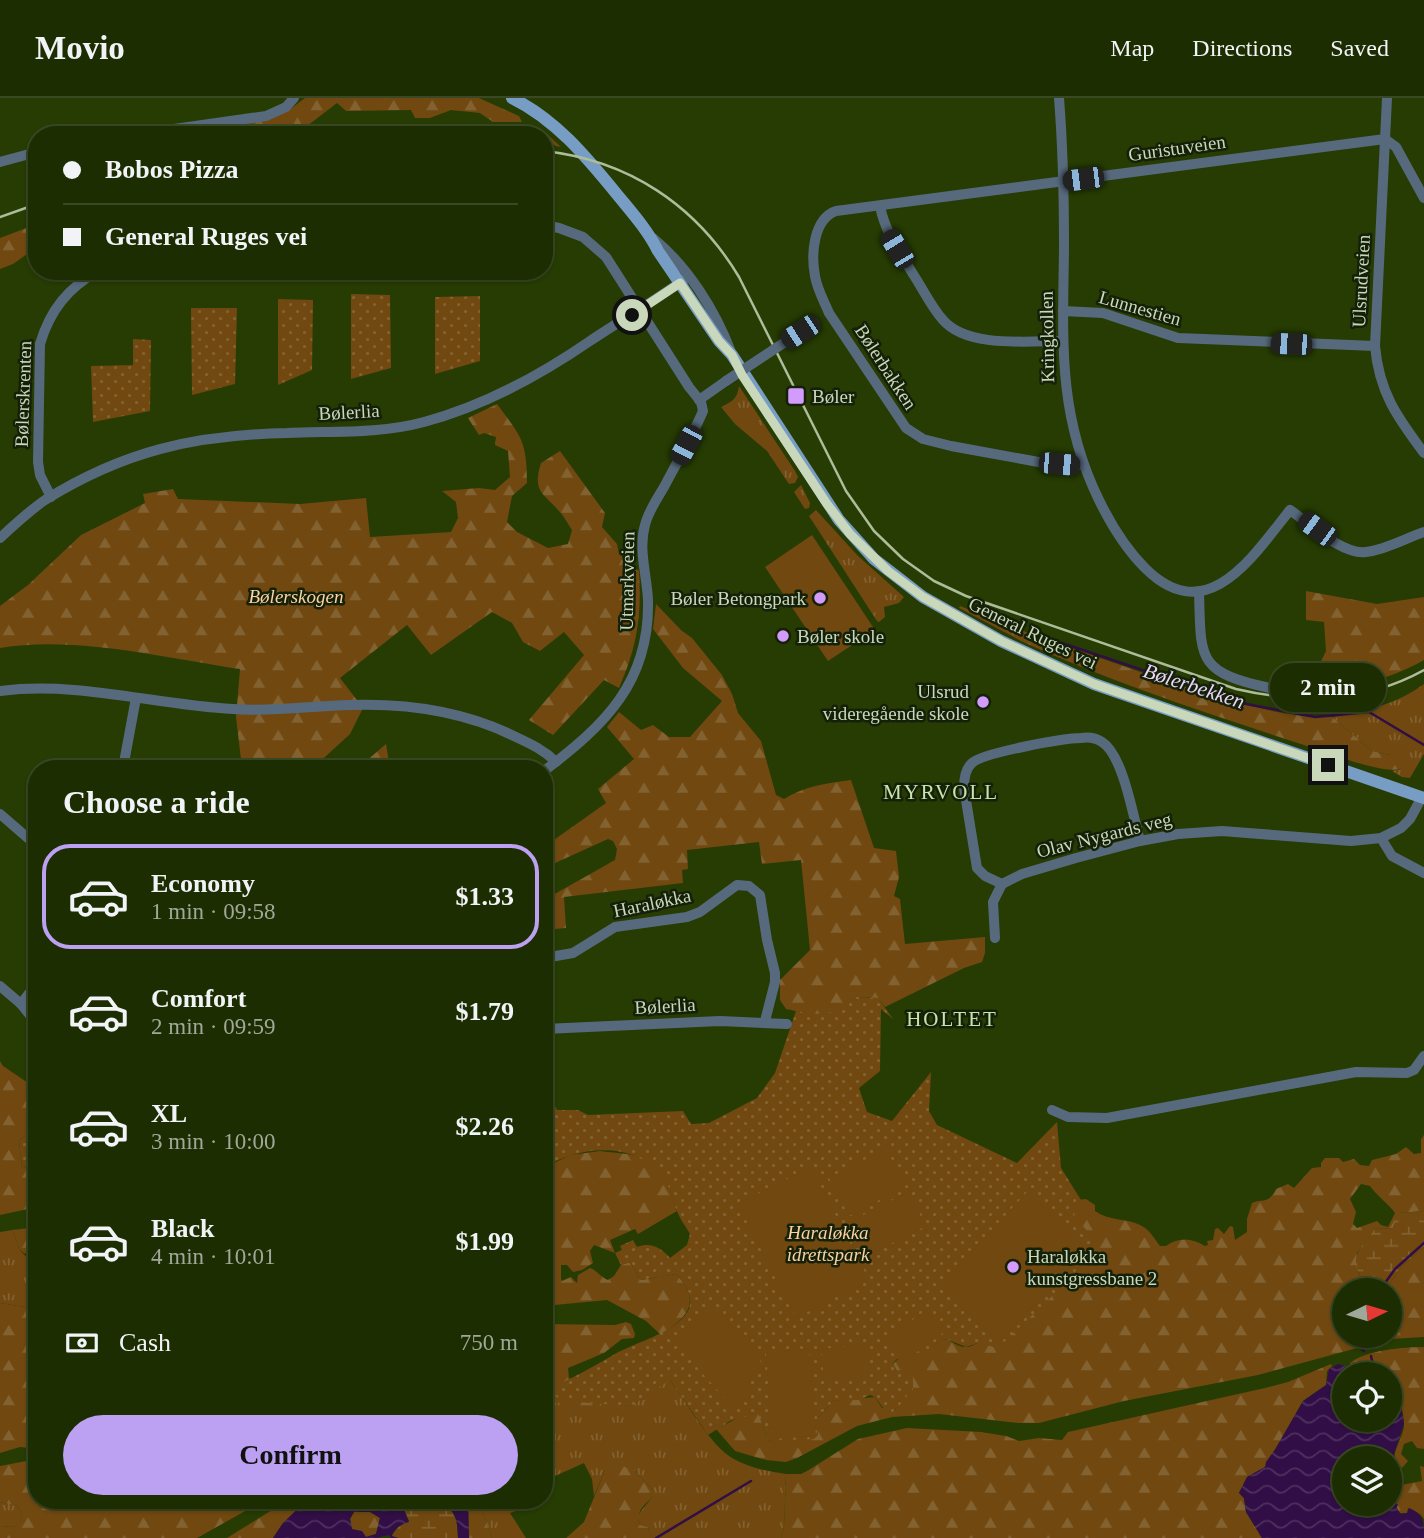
<!DOCTYPE html>
<html lang="en">
<head>
<meta charset="utf-8">
<style>
	body { margin:0; font-family:"Times New Roman",serif; background:#293911; color:#f1f3f6; height:100vh; display:flex; flex-direction:column; font-size:26px; white-space:nowrap }
	* { box-sizing:border-box; margin:0 }
	p { font-size:23px; color:#a0a899 }
	.icon { flex:none; width:38px; height:38px; fill:none; stroke:currentColor; stroke-width:2; stroke-linecap:round; stroke-linejoin:round }
	.map { position:relative; flex:1; overflow:hidden }
	.side { position:absolute; left:28px; top:662px; width:525px; height:749px; display:flex; flex-direction:column; background:#1c2d02; border-radius:28px; box-shadow:0 2px 5px #0004,0 0 0 2px #3a4924 }
	.side>* { flex:none }
	.banner { position:absolute; left:28px; top:28px; width:525px; height:154px; border-radius:28px; box-shadow:0 2px 5px #0004,0 0 0 2px #3a4924; display:grid; align-content:center; height:154px; padding:0 35px; background:#1c2d02 }
	.needle { width:46px; rotate:85deg }
	.tools { position:absolute; left:1332px; top:1180px; display:grid; gap:14px }
	.tools a { display:grid; place-items:center; width:70px; height:70px; border-radius:50%; background:#1c2d02; box-shadow:0 2px 5px #0004,0 0 0 2px #3a4924; font-size:35px }
	.end { position:absolute; width:32px; height:32px; margin:-16px; border:9px solid #c9d8bb; background:#111; box-shadow:0 0 0 4px #111 }
	.from { border-radius:50% }
	.bubble { position:absolute; height:49px; border-radius:24px; background:#1c2d02; box-shadow:0 2px 5px #0004,0 0 0 2px #3a4924; font-size:23px; font-weight:600; line-height:49px; text-align:center }
	.car { position:absolute; width:21px; height:42px; margin:-21px -10px; border-radius:9px; box-shadow:0 0 5px 2px #0007; background:linear-gradient(#222 24%,#8ab4d8 0 40%,#222 0 76%,#8ab4d8 0 86%,#222 0) }
	.banner b { display:flex; align-items:center; gap:24px; height:66px; font-size:26px }
	.banner b+b { border-top:2px solid #3a4924 }
	.banner i { width:18px; height:18px; background:#f1f3f6 }
	ul { padding:0; list-style:none }
	li { display:flex; align-items:center; gap:21px; height:105px; margin:0 14px 10px; padding:0 21px; border:4px solid transparent; border-radius:28px }
	li div { flex:1 }
	li b { display:block; font-size:26px }
	li em { font-style:normal; font-weight:600 }
	li.current { border-color:#bca0f2 }
	li>.icon { width:63px; height:63px; stroke-width:1.5 }
	h2 { padding:0 35px; font-size:32px; line-height:84px }
	.pay { display:flex; align-items:center; gap:18px; height:77px; padding:0 35px; font-size:26px }
	.pay p { margin-inline-start:auto }
	.action { display:flex; gap:14px; margin-top:auto; padding:14px 35px }
	.action a { flex:1; height:80px; border-radius:42px; background:#bca0f2; color:#111; font-size:28px; font-weight:600; line-height:80px; text-align:center }
	header { display:flex; align-items:center; gap:42px; box-sizing:border-box; height:98px; padding:0 35px; background:#1c2d02; border-bottom:2px solid #3a4924 }
	header strong { font-size:33px }
	nav { display:flex; gap:38px; margin-inline-start:auto; font-size:24px }
	.map>svg:first-child { display:block }
</style>
</head>
<body>
<header>
<strong>Movio</strong>
<nav><a>Map</a><a>Directions</a><a>Saved</a></nav>
</header>
<div class="map">
<svg width="1424" height="1440" viewBox="0 0 1424 1440">
	<defs>
		<pattern id="grass-tufts" width="24" height="20" patternUnits="userSpaceOnUse" patternTransform="scale(1.75)"><rect width="24" height="20" fill="#704810"/><path d="M3 7l-1-3M5 7V3M7 7l1-3M15 17l-1-3M17 17v-4M19 17l1-3" fill="none" stroke="#836231"/></pattern>
		<pattern id="forest-firs" width="22" height="20" patternUnits="userSpaceOnUse" patternTransform="scale(1.75)"><rect width="22" height="20" fill="#704810"/><path d="M5 1l3.5 6h-7zM16 11l3.5 6h-7z" fill="#836231"/></pattern>
		<pattern id="wetland-marsh" width="20" height="14" patternUnits="userSpaceOnUse" patternTransform="scale(1.75)"><rect width="20" height="14" fill="#704810"/><path d="M1 5h8M5 5V1M11 12h8M15 12V8" fill="none" stroke="#836231"/></pattern>
		<pattern id="park-dots" width="8" height="8" patternUnits="userSpaceOnUse" patternTransform="scale(1.75)"><rect width="8" height="8" fill="#704810"/><path d="M2 2h.1M6 6h.1" fill="none" stroke="#836231" stroke-width="1.8" stroke-linecap="round"/></pattern>
		<pattern id="water-waves" width="16" height="10" patternUnits="userSpaceOnUse" patternTransform="scale(1.75)"><rect width="16" height="10" fill="#310e46"/><path d="M0 5q4-4 8 0t8 0" fill="none" stroke="#4e305f"/></pattern>
	</defs>
	<rect width="100%" height="100%" fill="#263c03"/>
	<g fill="url(#grass-tufts)">
		<path d="M739 288 795 373 798 379 795 385 789 386 767 353 735 326 721 309C733 303 737 301 739 288Z"/>
		<path d="M801 387 810 405 809 410 805 411 794 394Z"/>
		<path d="M816 412 858 458 904 499 899 505 884 509 885 519 879 524 877 523 809 418Z"/>
		<path d="M960 508 1031 536 1025 538 1023 544 959 510Z"/>
		<path d="M1424 586V656L1410 680 1402 679 1392 673 1402 671 1390 657 1372 653 1332 619C1364 614 1397 606 1424 586Z"/>
		<path d="M13 1132 19 1151 33 1166 37 1211 0 1205V1134Z"/>
		<path d="M669 1281C687 1304 709 1346 732 1360 749 1370 767 1373 786 1376L784 1429 781 1440H661L663 1436 651 1437 648 1429 640 1427 637 1418 653 1398V1392L635 1373 605 1372 594 1398 592 1381 584 1365 544 1383V1295L631 1308Z"/>
		<path d="M482 1402H542L543 1404 510 1415 526 1440H492L480 1406Z"/>
		<path d="M0 1404 17 1408 22 1415 20 1425 15 1429 0 1428Z"/>
	</g>
	<g fill="url(#forest-firs)" fill-rule="evenodd">
		<path d="M305 0H479L519 18 522 24H493L480 15 451 12 430 20H415L411 12 346 13 337 5 307 28 282 37H168L289 12Z"/>
		<path d="M492 33 546 35 561 49 556 48 544 41V37L488 36Z"/>
		<path d="M37 126V149L13 166 0 171V140Z"/>
		<path d="M497 306C521 338 527 343 527 385L512 398 507 424 517 434 548 450 568 446 572 432C568 426 564 418 559 413 543 395 532 394 541 365L560 353 605 415 602 429 617 446 619 456 639 473C642 518 637 549 619 590L604 582 553 637 529 622 584 557 564 534 540 553 523 544 512 525 492 514 431 557 407 527 340 580 363 610 350 636 313 670H242L236 619 240 571C166 560 74 537 0 550V508L28 487 81 437 145 405 143 396 173 391 178 401 300 406 366 400 370 439 451 434 458 420 456 404 442 393 479 390 495 392 510 379 508 353 495 347 496 339 484 335 479 337 468 320Z"/>
		<path d="M1306 493 1377 506 1424 499V562C1389 582 1345 592 1305 596L1326 553 1324 524 1306 522Z"/>
		<path d="M656 506 681 532 692 540 722 577 732 596 738 615 761 643 776 697 784 701C805 688 827 685 851 682L874 750 896 753 899 779 894 798 900 801 905 846 985 839V855L982 864 964 870 885 909 878 900 855 899C849 904 843 911 837 914 822 920 801 914 786 911L780 902V882L810 852 801 762 762 766 759 744 687 752 688 771 682 772 683 785 564 799 566 830 544 832V802L615 762 617 751 613 743 608 741 544 770V749L606 705 598 691 634 661 607 629 619 614 641 632 653 627 669 639H690L722 603 683 570 653 531Z"/>
		<path d="M1031 536C1092 556 1153 580 1215 598 1253 609 1292 620 1332 619L1372 653 1390 657 1401 663 1402 671C1381 676 1332 656 1310 649 1212 617 1116 586 1023 544L1025 538Z"/>
		<path d="M386 646 390 670H364L365 664Z"/>
		<path d="M0 963 3 968 37 991V1027L19 1043 22 1070 37 1068V1109L0 1117Z"/>
		<path d="M1424 1037V1113L1399 1115 1393 1130 1375 1131 1357 1155 1358 1174 1366 1192H1344V1237H1390V1192H1385L1403 1167 1424 1149V1239L1390 1241 1258 1277 1124 1303 1039 1325H1018L939 1316 892 1319 857 1328 797 1360 786 1364 766 1362 735 1353 716 1331 744 1317 758 1314 769 1344 818 1337V1320L833 1303 875 1299 882 1310 895 1312 904 1299 913 1292 902 1275 897 1273 893 1266 898 1261 905 1262 917 1251 923 1249 930 1252C948 1229 950 1250 967 1249 971 1249 974 1246 978 1245L1071 1119 1078 1102 1086 1101 1095 1107V1113C1109 1123 1126 1120 1140 1127 1149 1131 1154 1140 1160 1148H1166C1179 1139 1192 1140 1205 1148L1208 1147 1207 1143 1213 1142 1215 1131 1218 1130 1224 1136 1230 1128 1233 1129 1235 1142 1247 1134V1121L1252 1105C1264 1100 1268 1107 1276 1091L1288 1086 1294 1090 1312 1070 1321 1069V1065L1325 1060H1339L1343 1064 1354 1061 1360 1067 1369 1068 1372 1062 1396 1056 1406 1049 1414 1056 1421 1055V1041ZM1361 1086 1370 1088C1377 1098 1389 1106 1395 1115L1388 1129 1381 1127 1377 1123 1357 1130 1353 1126 1356 1114 1350 1101Z"/>
		<path d="M600 1053C613 1055 632 1055 645 1061 664 1070 672 1095 677 1113L638 1136 635 1131 610 1142 615 1155 594 1147 590 1153 593 1165 582 1172 573 1174 567 1167H561V1181L562 1183 571 1179 577 1185 578 1177 590 1170C598 1173 600 1179 608 1182L614 1178 621 1167 630 1164 641 1182 676 1176C702 1203 688 1219 663 1235L660 1236 646 1223 607 1202 544 1208V1070L570 1057Z"/>
		<path d="M37 1129 33 1147 25 1156 19 1151 13 1132Z"/>
		<path d="M0 1205 37 1211V1344L29 1350 20 1349 0 1355Z"/>
		<path d="M626 1224 631 1226 635 1236 634 1240 622 1241 604 1255 568 1270 569 1280 595 1290 604 1301 597 1309H576L544 1301V1226L615 1227Z"/>
		<path d="M1424 1249V1351L1417 1350 1412 1343 1404 1346 1401 1356 1408 1363 1402 1370 1396 1368C1390 1352 1405 1340 1404 1324 1403 1306 1395 1291 1390 1276H1387L1382 1268 1358 1272 1350 1268V1265C1366 1252 1404 1249 1424 1249Z"/>
		<path d="M1331 1266 1332 1268 1327 1273 1326 1287 1303 1303 1265 1369 1247 1379 1239 1395 1244 1400 1246 1414 1262 1440H781L784 1429 786 1376H801L807 1373 858 1341 907 1330 981 1334 1006 1338 1019 1343 1039 1340 1062 1342 1068 1334 1265 1290 1288 1284Z"/>
		<path d="M37 1361V1402H265L197 1440H0V1428L15 1429 20 1424 22 1415 17 1408 0 1404V1368Z"/>
		<path d="M618 1366 635 1373 653 1392V1398C645 1407 634 1414 640 1427L648 1429 651 1437 656 1433 663 1434 661 1440H566L584 1424 605 1372Z"/>
		<path d="M1420 1368 1424 1369V1421L1420 1416 1408 1410 1407 1415H1399L1394 1401 1396 1388 1422 1383Z"/>
		<path d="M288 1402H307L283 1425 273 1440H227Z"/>
		<path d="M468 1402H482L480 1406 492 1440H469Z"/>
		<path d="M354 1414H370L380 1420 376 1436 366 1439 352 1431 350 1421Z"/>
	</g>
	<g fill="url(#wetland-marsh)">
		<path d="M1424 1113V1149L1403 1167 1385 1192H1366C1351 1159 1352 1160 1375 1131L1393 1130 1398 1115Z"/>
		<path d="M400 1402H432L438 1405 440 1402H451L447 1409C458 1417 457 1427 458 1440H398L391 1438 400 1427 409 1423Z"/>
	</g>
	<g fill="url(#park-dots)">
		<path d="M351 196 390 197 391 270 351 281Z"/>
		<path d="M480 198V263L435 276V199Z"/>
		<path d="M278 201 313 202 312 272 278 287Z"/>
		<path d="M191 210H237L235 286 192 297Z"/>
		<path d="M133 241 151 242 150 313 93 324 91 268 133 267Z"/>
		<path d="M855 899 878 900 893 921 881 911 880 973 859 990 867 1014 892 1023 931 974 929 1013 937 1027 1017 1065 1057 1024 1061 1070 1081 1102 1074 1117 1096 1144C1087 1169 1023 1225 1001 1247L994 1249 978 1245 966 1249 946 1241 936 1245 935 1252C915 1254 925 1244 909 1262L897 1261 893 1265 897 1273H910L913 1279V1292C904 1299 900 1309 891 1315L886 1314 875 1299 870 1297 859 1302 833 1303 818 1320V1337L814 1341 769 1344 758 1315 730 1323 708 1337 670 1282 631 1308 562 1303 547 1292C571 1281 593 1269 615 1256 644 1239 722 1224 676 1176L641 1182 630 1164 621 1167 615 1155 622 1152 620 1148 633 1142 637 1149C651 1144 660 1149 670 1160L687 1147 690 1136C686 1129 680 1121 677 1113 672 1100 671 1089 662 1078 635 1043 578 1047 544 1070V1001H551L557 1012H578L588 1017 683 1013 691 1026 709 1025 757 1000 775 975 796 913C825 918 832 918 855 899Z"/>
		<path d="M37 1027V1068L22 1070 19 1043Z"/>
	</g>
	<g fill="#704810">
		<path d="M812 437 875 532 828 563 765 469Z"/>
		<path d="M886 1051 906 1088 849 1118 829 1080Z"/>
		<path d="M811 1069 869 1182 796 1220 738 1106Z"/>
		<path d="M908 1094 926 1128 869 1157 852 1123Z"/>
		<path d="M1027 1094 1086 1150 999 1244 940 1188Z"/>
		<path d="M712 1208 761 1264 757 1268 755 1267 744 1302 734 1311 673 1242Z"/>
		<path d="M926 1212 943 1235 902 1265 885 1242Z"/>
		<path d="M866 1246 869 1278 824 1282 821 1251Z"/>
		<path d="M809 1251 816 1338 773 1341 766 1255Z"/>
	</g>
	<g fill="url(#water-waves)" fill-rule="evenodd">
		<path d="M1380 1265 1387 1276H1344V1321H1390V1279L1400 1301 1404 1326 1393 1359 1396 1372 1393 1379 1396 1388 1394 1401 1398 1407 1396 1410 1401 1416 1407 1415 1409 1410C1424 1416 1424 1424 1424 1440H1262L1246 1414 1244 1400 1239 1395 1247 1379 1265 1369 1266 1364 1276 1350 1303 1303 1326 1287 1329 1271 1338 1266 1358 1272 1370 1271 1373 1267ZM1344 1360H1390V1405H1344Z"/>
		<path d="M307 1402H400L409 1424C402 1426 394 1430 392 1438L398 1440H391L389 1437 376 1440H273L283 1425ZM354 1414H370L380 1420 376 1436 366 1439 362 1433 352 1431 350 1421Z"/>
		<path d="M451 1402H468L469 1440H458C457 1426 458 1414 444 1408L445 1404 449 1405Z"/>
	</g>
	<g fill="none" stroke-linecap="round" stroke-linejoin="round">
		<g stroke="#310e46" stroke-width="2.5">
			<path d="M1044 539 1241 605 1315 619 1369 614 1424 647"/>
			<path d="M1380 1192 1395 1171 1424 1145"/>
			<path d="M1356 1237 1354 1245 1364 1253"/>
			<path d="M1371 1258 1373 1267"/>
			<path d="M656 1440 751 1383"/>
		</g>
		<g stroke="#576a7d" stroke-width="10">
			<path d="M1059 0C1063 50 1064 99 1064 149 1063 240 1057 315 1098 400 1110 425 1125 450 1145 470 1207 532 1253 458 1290 412 1309 425 1342 457 1366 454 1385 452 1406 440 1424 434"/>
			<path d="M1387 0 1375 248C1379 294 1397 319 1424 355"/>
			<path d="M132 37 266 18 286 9 294 0"/>
			<path d="M0 64 37 54"/>
			<path d="M880 108C885 134 899 153 913 176 923 191 931 209 943 222 967 250 1027 243 1063 243"/>
			<path d="M544 127 559 130 583 139 606 159 689 289 701 304 703 313C692 339 677 364 664 389 657 401 648 414 645 427 638 451 647 478 648 502 650 584 605 627 544 673"/>
			<path d="M653 140C688 169 715 212 731 254"/>
			<path d="M1063 213 1103 215 1178 240 1375 248"/>
			<path d="M699 302 726 283"/>
			<path d="M1082 366 1074 368 1044 365 951 348 923 341 906 330 829 215C824 203 817 191 815 178 811 157 813 121 836 113L1385 41 1396 49 1424 100"/>
			<path d="M51 399 40 377 38 364 40 246C50 212 68 190 98 173"/>
			<path d="M0 440C14 427 29 413 45 402 124 353 194 337 287 335 332 333 380 336 424 324 484 308 539 278 590 243 623 221 656 202 688 179"/>
			<path d="M1199 493C1201 561 1196 574 1270 590"/>
			<path d="M0 593C79 583 155 607 233 611 272 614 311 608 350 607 408 605 464 613 516 639 531 646 544 652 556 664"/>
			<path d="M123 670 136 600"/>
			<path d="M0 716 37 748"/>
			<path d="M1381 740 1392 758 1424 775"/>
			<path d="M1002 786 985 778 977 770 964 690C964 681 965 671 972 665 982 655 1064 640 1081 640 1088 639 1096 640 1102 644 1123 657 1133 718 1140 743"/>
			<path d="M995 840 993 804 1002 786 1022 776 1076 760 1140 743 1178 736 1222 733 1351 743 1381 740 1401 730 1410 721 1422 699"/>
			<path d="M544 860 573 855 615 829 687 819 700 814 737 787 749 788 760 797 767 842 775 875V884L765 923"/>
			<path d="M0 888 21 906 37 926"/>
			<path d="M21 906 37 885"/>
			<path d="M544 931 720 923 787 926"/>
			<path d="M1052 1012 1068 1019 1107 1020 1356 974 1407 975 1414 972 1424 958"/>
		</g>
		<path stroke="#789dc4" stroke-width="12" d="M512 0C557 22 588 61 620 100 634 117 648 133 658 153L719 243 732 257 839 422 874 461 923 499 1001 543 1094 586 1424 700"/>
		<g stroke="#adbd9b" stroke-width="2.5">
			<path d="M544 53C628 62 696 107 739 179L846 393 874 433 903 461 934 483 966 498 1236 591C1301 606 1364 605 1424 572"/>
			<path d="M0 119 37 106"/>
		</g>
		<path stroke="#576a7d" stroke-width="10" d="M726 283 814 225"/>
	</g>
	<g fill="none" stroke-linecap="round" stroke-linejoin="round">
		<path stroke="#c9d8bb" stroke-width="9" d="M632 217 680 185 719 243 732 257 742 277 827 406 850 436 888 473 923 499 1001 543 1094 586 1328 667"/>
	</g>
	<g fill="#d39cfc" stroke="#152009" stroke-width="2.5">
		<rect x="787" y="289" width="18" height="18" rx="3.5"/>
		<circle cx="820" cy="500" r="7"/>
		<circle cx="783" cy="538" r="7"/>
		<circle cx="983" cy="604" r="7"/>
		<circle cx="1013" cy="1169" r="7"/>
	</g>
	<g text-anchor="middle" dominant-baseline="central" stroke-width="5" stroke-linejoin="round" paint-order="stroke">
		<g font-size="19" fill="#c9d8bb" stroke="#152009">
			<text transform="translate(1177 50) rotate(-8)">Guristuveien</text>
			<text transform="translate(1361 183) rotate(-87)">Ulsrudveien</text>
			<text transform="translate(1140 210) rotate(16)">Lunnestien</text>
			<text transform="translate(1047 239) rotate(-91)">Kringkollen</text>
			<text transform="translate(886 269) rotate(57)">Bølerbakken</text>
			<text transform="translate(23 296) rotate(-88)">Bølerskrenten</text>
			<text transform="translate(349 314) rotate(-3)">Bølerlia</text>
			<text transform="translate(627 483) rotate(-89)">Utmarkveien</text>
			<text transform="translate(1033 535) rotate(26)">General Ruges vei</text>
			<text transform="translate(1104 737) rotate(-14)">Olav Nygards veg</text>
			<text transform="translate(652 805) rotate(-12)">Haraløkka</text>
			<text transform="translate(665 908) rotate(-3)">Bølerlia</text>
		</g>
		<g font-size="19" fill="#c9d8bb" stroke="#152009" text-anchor="start">
			<text x="812" y="298">Bøler</text>
			<text x="806" y="500" text-anchor="end">Bøler Betongpark</text>
			<text x="797" y="538">Bøler skole</text>
			<text x="969" y="593" text-anchor="end">Ulsrud<tspan x="969" dy="22">videregående skole</tspan></text>
			<text x="1027" y="1158">Haraløkka<tspan x="1027" dy="22">kunstgressbane 2</tspan></text>
		</g>
		<g font-size="19" font-style="italic" fill="#fcd1a1" stroke="#152009">
			<text x="296" y="498">Bølerskogen</text>
			<text x="828" y="1134">Haraløkka<tspan x="828" dy="22">idrettspark</tspan></text>
		</g>
		<g font-size="21" font-style="italic" fill="#ead6fa" stroke="#152009">
			<text transform="translate(1194 588) rotate(18)">Bølerbekken</text>
		</g>
		<g font-size="21" letter-spacing="2" fill="#c7e4aa" stroke="#152009">
			<text x="941" y="694">MYRVOLL</text>
			<text x="952" y="921">HOLTET</text>
		</g>
	</g>
</svg>
<div class="tools">
<a><svg class="needle" viewBox="-14 -14 28 28"><path d="M0-13l5 13h-10z" fill="#e53935"/><path d="M0 13l5-13h-10z" fill="#a0a899"/></svg></a>
<a><svg class="icon" aria-label="locate" viewBox="0 0 24 24"><circle cx="12" cy="12" r="6"/><path d="M12 2v4M12 18v4M2 12h4M18 12h4"/></svg></a>
<a><svg class="icon" aria-label="layers" viewBox="0 0 24 24"><path d="M12 4l9 5-9 5-9-5zM3 14l9 5 9-5"/></svg></a>
</div>
<i class="end from" style="left:632px;top:217px"></i>
<i class="end" style="left:1328px;top:667px"></i>
<div class="bubble" style="left:1270px;top:565px;width:116px">2 min</div>
<i class="car" style="left:1083px;top:81px;rotate:263deg"></i>
<i class="car" style="left:897px;top:151px;rotate:329deg"></i>
<i class="car" style="left:800px;top:234px;rotate:237deg"></i>
<i class="car" style="left:1291px;top:246px;rotate:272deg"></i>
<i class="car" style="left:686px;top:347px;rotate:208deg"></i>
<i class="car" style="left:1059px;top:366px;rotate:95deg"></i>
<i class="car" style="left:1317px;top:431px;rotate:306deg"></i>
<div class="banner">
<b><i class="from"></i>Bobos Pizza</b>
<b><i></i>General Ruges vei</b>
</div>
<section class="side">
<h2>Choose a ride</h2>
<ul>
<li class="current"><svg class="icon" aria-label="car" viewBox="0 0 24 24"><path d="M5 17H2v-5l4-1 3-4h7l3 4 3 1v5h-3M9 17h6M6 11h13"/><circle cx="7" cy="17" r="2"/><circle cx="17" cy="17" r="2"/></svg><div><b>Economy</b><p>1 min · 09:58</p></div><em>$1.33</em></li>
<li><svg class="icon" aria-label="car" viewBox="0 0 24 24"><path d="M5 17H2v-5l4-1 3-4h7l3 4 3 1v5h-3M9 17h6M6 11h13"/><circle cx="7" cy="17" r="2"/><circle cx="17" cy="17" r="2"/></svg><div><b>Comfort</b><p>2 min · 09:59</p></div><em>$1.79</em></li>
<li><svg class="icon" aria-label="car" viewBox="0 0 24 24"><path d="M5 17H2v-5l4-1 3-4h7l3 4 3 1v5h-3M9 17h6M6 11h13"/><circle cx="7" cy="17" r="2"/><circle cx="17" cy="17" r="2"/></svg><div><b>XL</b><p>3 min · 10:00</p></div><em>$2.26</em></li>
<li><svg class="icon" aria-label="car" viewBox="0 0 24 24"><path d="M5 17H2v-5l4-1 3-4h7l3 4 3 1v5h-3M9 17h6M6 11h13"/><circle cx="7" cy="17" r="2"/><circle cx="17" cy="17" r="2"/></svg><div><b>Black</b><p>4 min · 10:01</p></div><em>$1.99</em></li>
</ul>
<div class="pay"><svg class="icon" aria-label="cash" viewBox="0 0 24 24"><path d="M3 7h18v10H3z"/><circle cx="12" cy="12" r="2"/></svg>Cash<p>750 m</p></div>
<div class="action"><a>Confirm</a></div>
</section>
</div>
</body>
</html>
